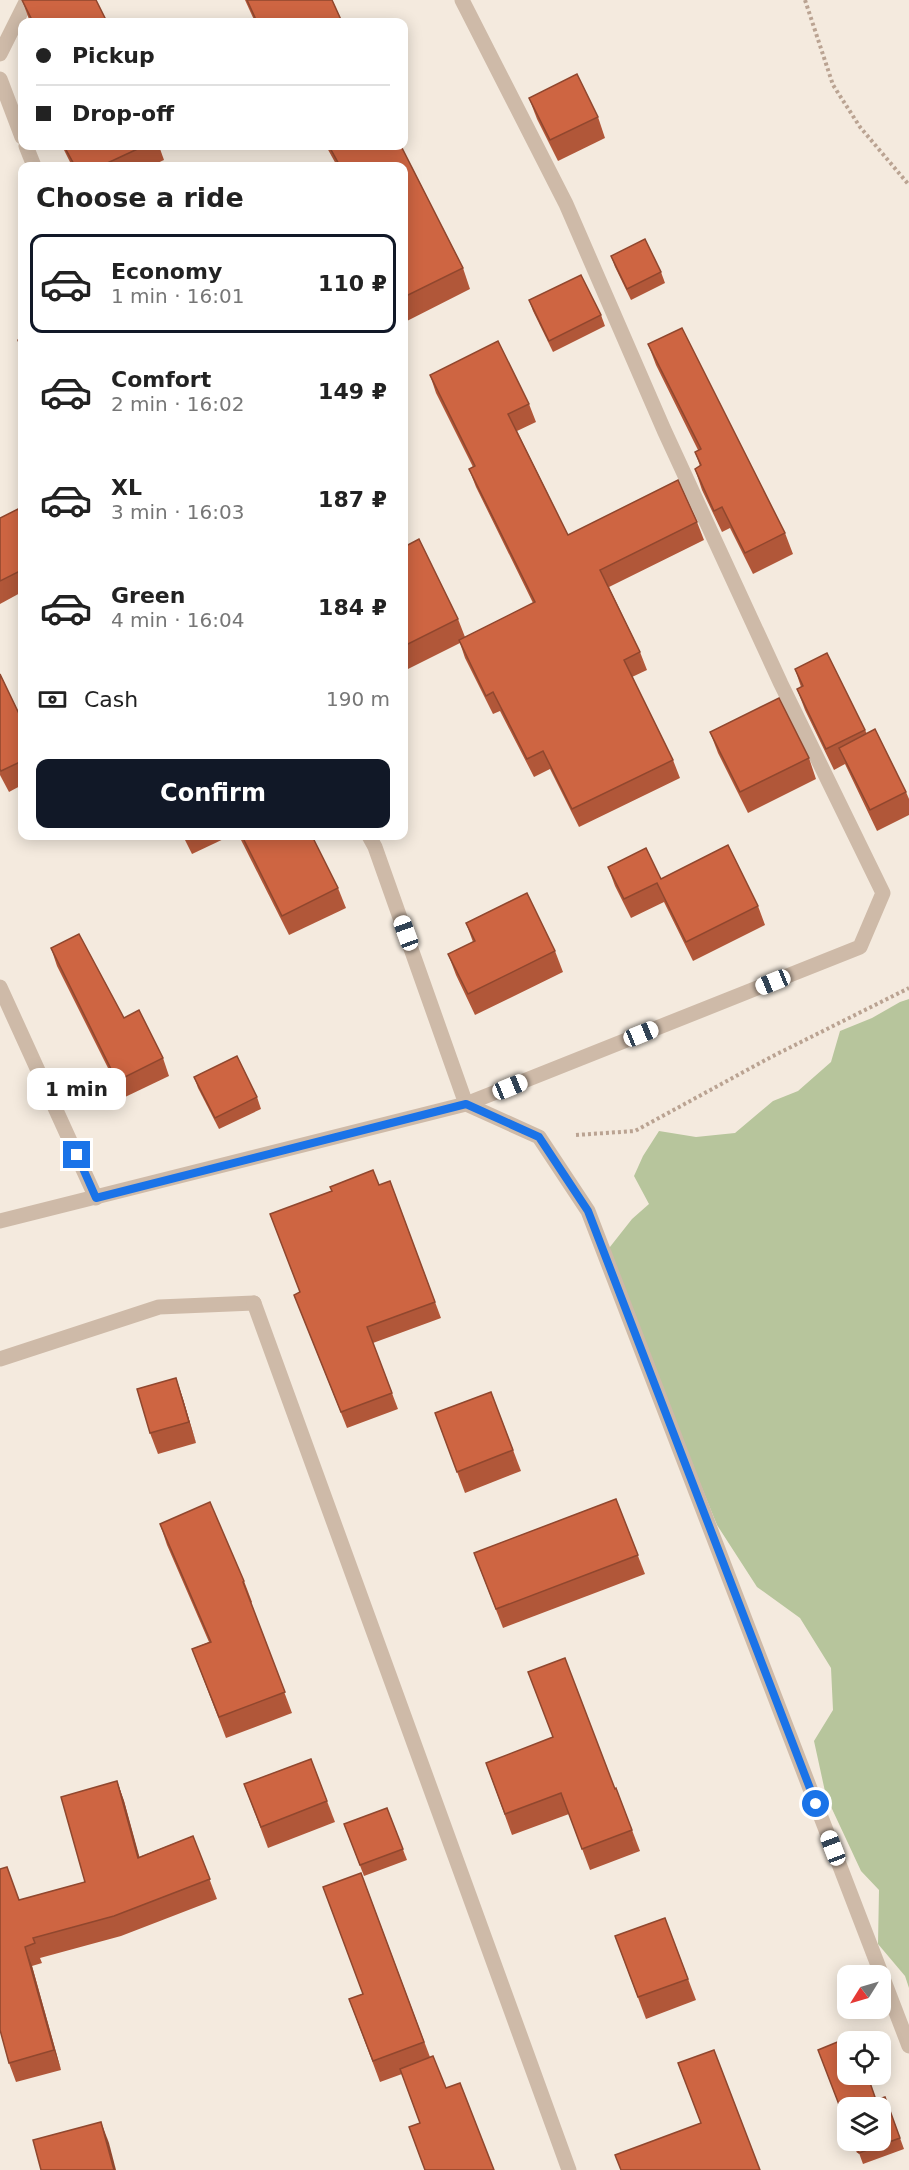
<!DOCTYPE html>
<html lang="en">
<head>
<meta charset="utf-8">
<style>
	body { margin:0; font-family:"DejaVu Sans",sans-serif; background:#f2f2f2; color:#222; height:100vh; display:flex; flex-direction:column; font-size:22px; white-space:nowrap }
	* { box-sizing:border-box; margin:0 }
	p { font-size:20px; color:#767676 }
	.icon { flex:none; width:33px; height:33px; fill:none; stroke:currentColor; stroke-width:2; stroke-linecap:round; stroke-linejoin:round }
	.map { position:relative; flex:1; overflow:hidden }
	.side { position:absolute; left:18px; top:162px; width:390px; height:678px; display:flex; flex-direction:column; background:#fff; border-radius:12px; box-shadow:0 3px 15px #0003 }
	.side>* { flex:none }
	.guide { position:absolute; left:18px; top:18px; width:390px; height:132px; border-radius:12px; box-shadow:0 3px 15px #0003; display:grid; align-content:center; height:132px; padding:0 18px; background:#fff }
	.needle { width:39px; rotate:233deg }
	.fabs { position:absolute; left:837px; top:1965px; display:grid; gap:12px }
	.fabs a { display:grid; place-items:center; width:54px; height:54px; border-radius:12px; background:#fff; box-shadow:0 3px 15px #0003; font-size:30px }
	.end { position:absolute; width:27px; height:27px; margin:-14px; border:8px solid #1a73e8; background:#fff; box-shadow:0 0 0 3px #fff }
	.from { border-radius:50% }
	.bubble { position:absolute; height:42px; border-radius:12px; background:#fff; box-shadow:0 3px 15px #0003; font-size:20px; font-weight:800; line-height:42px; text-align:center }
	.car { position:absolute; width:18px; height:36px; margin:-18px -9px; border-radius:8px; box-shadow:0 0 4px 2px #0007; background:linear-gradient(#fff 24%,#345 0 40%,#fff 0 76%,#345 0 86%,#fff 0) }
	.guide b { display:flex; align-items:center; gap:21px; height:57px; font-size:22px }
	.guide b+b { border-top:2px solid #e0e0e0 }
	.guide i { width:15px; height:15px; background:#222 }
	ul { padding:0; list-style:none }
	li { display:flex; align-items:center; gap:18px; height:99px; margin:0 12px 9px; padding:0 6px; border:3px solid transparent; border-radius:12px }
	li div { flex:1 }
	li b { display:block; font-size:22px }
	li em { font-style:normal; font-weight:800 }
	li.on { border-color:#111827 }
	li>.icon { width:54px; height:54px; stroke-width:1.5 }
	h2 { padding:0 18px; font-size:27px; line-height:72px }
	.pay { display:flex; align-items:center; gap:15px; height:66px; padding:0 18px; font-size:22px }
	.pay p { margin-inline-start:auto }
	.button { display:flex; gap:12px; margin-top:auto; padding:12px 18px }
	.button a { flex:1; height:69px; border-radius:12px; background:#111827; color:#fff; font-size:24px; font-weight:800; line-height:69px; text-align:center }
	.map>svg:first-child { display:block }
</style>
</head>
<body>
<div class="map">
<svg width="909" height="2170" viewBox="0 0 909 2170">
	<rect width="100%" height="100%" fill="#f4eade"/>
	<path fill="#b7c59c" d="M909 999V1988L905 1976 878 1944 879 1890 861 1871 826 1796 814 1741 833 1710 831 1668 800 1618 757 1587 717 1525 606 1252 632 1219 649 1204 634 1176 643 1156 659 1131 696 1137 735 1133 773 1101 798 1091 831 1062 840 1031 872 1018 900 1002Z"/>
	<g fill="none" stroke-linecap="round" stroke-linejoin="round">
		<g stroke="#baa392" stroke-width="4" stroke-dasharray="3 3" stroke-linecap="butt">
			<path d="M805 0 833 85 860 127 909 185"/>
			<path d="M576 1135 635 1131 771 1057 909 988"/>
		</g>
		<path stroke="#cebaa8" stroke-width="15" d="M0 1359 159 1307 254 1303"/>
		<g stroke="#cebaa8" stroke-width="15">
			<path d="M0 54 27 0"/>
			<path d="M0 79 22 137"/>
			<path d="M26 146 34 166"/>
			<path d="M369 836 375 847 466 1104 539 1137 588 1211 909 2046"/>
			<path d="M0 987 96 1198"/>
			<path d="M0 1221 466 1104 860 947 883 893 781 684 664 430 566 204 462 0"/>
			<path d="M254 1303 569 2170"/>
		</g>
	</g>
	<g fill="#b15739">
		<path d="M22 0 108 22H30Z"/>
		<path d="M245 0H332L342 22H255Z"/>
		<path d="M529 98 598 117 605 138 558 161 537 119Z"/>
		<path d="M62 146H159L164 160 151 166H72Z"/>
		<path d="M326 146H401L463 268 470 289 405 322 404 319V166H337Z"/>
		<path d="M611 256 661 272 665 283 631 300 615 267Z"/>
		<path d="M529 300 601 315 605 326 553 352 533 311Z"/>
		<path d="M648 344 785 533 793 554 753 574 730 528 722 532 702 490 695 469 700 466 695 452 698 450 656 365Z"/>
		<path d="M430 375 529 404 536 422 517 431 568 535 697 522 704 540 609 587 640 652 647 670 632 677 673 760 680 778 579 827 550 769 534 777 500 711 493 714 465 658 460 643 404 671V547L458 619 465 637 533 603 476 487 469 469 473 467 436 393Z"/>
		<path d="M0 518H22V592L0 604Z"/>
		<path d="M795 669 865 730 867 734 906 792 909 799V815L877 831 845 764 834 770 805 710 797 689 801 687Z"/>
		<path d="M0 674 22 720V785L9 792 0 775Z"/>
		<path d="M710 732 809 758 816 779 748 813 718 753Z"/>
		<path d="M183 836H230L192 854Z"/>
		<path d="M239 836H312L338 888 346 908 289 935Z"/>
		<path d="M608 867 661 879 758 906 765 925 693 961 664 902 631 918 615 886Z"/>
		<path d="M466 923 555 951 563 972 475 1015 456 975 448 954 473 942Z"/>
		<path d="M51 948 124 1018 163 1058 169 1076 123 1098 57 966Z"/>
		<path d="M194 1077 257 1097 261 1109 219 1129 198 1088Z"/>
		<path d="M390 1181 441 1318 373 1343 398 1409 347 1428 294 1295 300 1292 379 1185Z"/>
		<path d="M176 1378 183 1399 196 1443 158 1454 150 1433Z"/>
		<path d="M491 1392 521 1471 465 1493 435 1413Z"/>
		<path d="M616 1499 645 1574 503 1628 474 1553Z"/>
		<path d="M160 1524 244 1581 252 1602 251 1603 292 1713 226 1738 192 1649 209 1642 167 1545Z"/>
		<path d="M311 1759 335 1822 268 1848 244 1784Z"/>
		<path d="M486 1763 615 1789 616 1788 640 1851 590 1870 569 1814 512 1835Z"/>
		<path d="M117 1781 124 1801 139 1857 193 1836 217 1899 121 1936 40 1958 42 1963 32 1966 61 2070 16 2082 9 2063 19 1900 85 1882Z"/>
		<path d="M387 1808 407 1860 364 1876 344 1824Z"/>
		<path d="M361 1873 430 2057 420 2123 402 2074 380 2082 349 1999 363 1994Z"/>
		<path d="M665 1918 696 2000 646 2019 615 1936Z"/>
		<path d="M885 2097 904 2149 863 2164 859 2153H857L852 2140 876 2100Z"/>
	</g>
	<g fill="#90472e">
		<path d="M176 1378 183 1399 196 1443 189 1422Z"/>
		<path d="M117 1781 124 1801 145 1877 138 1858Z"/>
		<path d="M25 1947 32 1966 61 2070 54 2050Z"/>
		<path d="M101 2122 109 2143 116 2170H114Z"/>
	</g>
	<g fill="#ce6542" stroke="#90472e" stroke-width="1.5">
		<path d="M22 0H96L107 22H33Z"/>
		<path d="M247 0H332L342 22H257Z"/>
		<path d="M577 74 598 117 550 140 529 98Z"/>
		<path d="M64 146H144L101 166H75Z"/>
		<path d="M329 146H401L463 268 404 297V166H340Z"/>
		<path d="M645 239 661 272 627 289 611 256Z"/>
		<path d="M581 275 601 315 549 341 529 300Z"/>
		<path d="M682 328 785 533 745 553 722 507 714 511 695 469 701 465 695 452 701 449 648 344Z"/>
		<path d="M22 338V350L18 340Z"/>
		<path d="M498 341 529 404 508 414 568 535 678 480 697 522 600 570 640 652 624 660 673 760 572 809 543 751 527 759 493 692 486 696 459 640 535 602 469 469 475 466 430 375Z"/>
		<path d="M18 509 22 518V570L0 581V518Z"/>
		<path d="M419 539 458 619 404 646V547Z"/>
		<path d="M827 653 865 730 826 749 797 689 803 686 795 669Z"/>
		<path d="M0 674 22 720V761L1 771 0 769Z"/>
		<path d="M779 698 809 758 740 792 710 732Z"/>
		<path d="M875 729 906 792 870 810 839 748Z"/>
		<path d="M242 836H312L338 888 282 916Z"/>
		<path d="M728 845 758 906 686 942 657 883 624 899 608 867 646 848 661 879Z"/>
		<path d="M527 893 555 951 468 994 448 954 475 941 466 923Z"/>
		<path d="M79 934 124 1018 139 1010 163 1058 117 1081 51 948Z"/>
		<path d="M237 1056 257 1097 215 1118 194 1077Z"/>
		<path d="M373 1170 379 1185 390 1181 435 1302 367 1327 392 1393 341 1412 294 1295 300 1292 270 1214 332 1191 330 1187Z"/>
		<path d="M176 1378 189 1422 150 1433 137 1389Z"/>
		<path d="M491 1392 513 1450 457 1472 435 1413Z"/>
		<path d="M616 1499 638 1555 496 1609 474 1553Z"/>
		<path d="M210 1502 244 1581 243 1582 285 1692 219 1717 192 1649 211 1642 160 1524Z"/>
		<path d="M565 1658 615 1789 616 1788 632 1830 582 1849 561 1793 505 1814 486 1763 553 1737 528 1672Z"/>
		<path d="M311 1759 327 1801 261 1827 244 1784Z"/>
		<path d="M117 1781 138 1858 193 1836 210 1879 114 1916 33 1938 35 1943 25 1947 54 2050 9 2063 0 2030V1869L7 1867 19 1900 85 1882 61 1797Z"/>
		<path d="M387 1808 403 1849 360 1865 344 1824Z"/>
		<path d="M361 1873 424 2042 373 2061 349 1999 363 1994 323 1887Z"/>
		<path d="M665 1918 688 1979 638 1997 615 1936Z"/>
		<path d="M852 2036 854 2042H848V2074H867L876 2100 885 2097 900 2138 859 2153 855 2141 853 2142 852 2140H880V2108H848V2128L818 2050Z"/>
		<path d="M714 2050 760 2170H621L615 2155 701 2123 678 2063Z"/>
		<path d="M433 2056 446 2088 460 2083 494 2170H425L409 2127 420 2123 400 2069Z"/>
		<path d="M101 2122 114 2170H41L33 2140Z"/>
	</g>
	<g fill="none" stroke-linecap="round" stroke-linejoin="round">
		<path stroke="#1a73e8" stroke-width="8" d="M77 1155 96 1198 466 1104 539 1137 588 1211 816 1804"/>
	</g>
</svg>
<div class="fabs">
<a><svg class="needle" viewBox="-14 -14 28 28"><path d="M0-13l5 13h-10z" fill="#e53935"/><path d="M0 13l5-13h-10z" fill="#767676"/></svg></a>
<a><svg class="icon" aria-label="locate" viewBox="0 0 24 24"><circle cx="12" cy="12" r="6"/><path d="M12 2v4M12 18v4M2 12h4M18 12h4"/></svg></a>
<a><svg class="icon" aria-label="layers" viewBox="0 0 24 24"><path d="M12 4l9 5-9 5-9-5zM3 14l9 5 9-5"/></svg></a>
</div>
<i class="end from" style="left:816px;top:1804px"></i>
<i class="end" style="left:77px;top:1155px"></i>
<div class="bubble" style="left:27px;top:1068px;width:99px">1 min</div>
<i class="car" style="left:406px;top:933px;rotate:340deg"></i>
<i class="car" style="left:773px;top:982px;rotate:248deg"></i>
<i class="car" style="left:641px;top:1034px;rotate:68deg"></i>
<i class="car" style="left:510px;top:1087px;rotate:68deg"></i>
<i class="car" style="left:833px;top:1848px;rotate:339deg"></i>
<div class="guide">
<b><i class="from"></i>Pickup</b>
<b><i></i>Drop-off</b>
</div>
<section class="side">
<h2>Choose a ride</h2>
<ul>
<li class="on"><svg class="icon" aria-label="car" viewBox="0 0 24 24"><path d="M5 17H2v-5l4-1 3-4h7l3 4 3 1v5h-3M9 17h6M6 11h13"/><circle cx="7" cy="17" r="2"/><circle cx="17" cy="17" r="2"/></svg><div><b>Economy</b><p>1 min · 16:01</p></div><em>110 ₽</em></li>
<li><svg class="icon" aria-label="car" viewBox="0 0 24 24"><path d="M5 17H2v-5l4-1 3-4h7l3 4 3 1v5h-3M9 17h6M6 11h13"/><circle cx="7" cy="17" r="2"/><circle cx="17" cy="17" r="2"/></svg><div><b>Comfort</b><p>2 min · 16:02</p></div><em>149 ₽</em></li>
<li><svg class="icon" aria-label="car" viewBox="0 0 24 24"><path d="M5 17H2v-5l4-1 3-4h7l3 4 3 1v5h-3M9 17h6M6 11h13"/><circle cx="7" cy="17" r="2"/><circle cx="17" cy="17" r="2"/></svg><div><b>XL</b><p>3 min · 16:03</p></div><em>187 ₽</em></li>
<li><svg class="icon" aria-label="car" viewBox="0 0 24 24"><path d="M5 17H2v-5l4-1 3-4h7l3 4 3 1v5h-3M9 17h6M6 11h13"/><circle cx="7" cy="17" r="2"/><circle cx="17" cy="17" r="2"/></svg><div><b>Green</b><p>4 min · 16:04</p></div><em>184 ₽</em></li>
</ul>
<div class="pay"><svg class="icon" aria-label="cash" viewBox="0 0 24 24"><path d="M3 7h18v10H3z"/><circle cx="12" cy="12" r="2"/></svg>Cash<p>190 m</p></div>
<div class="button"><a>Confirm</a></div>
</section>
</div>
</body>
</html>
